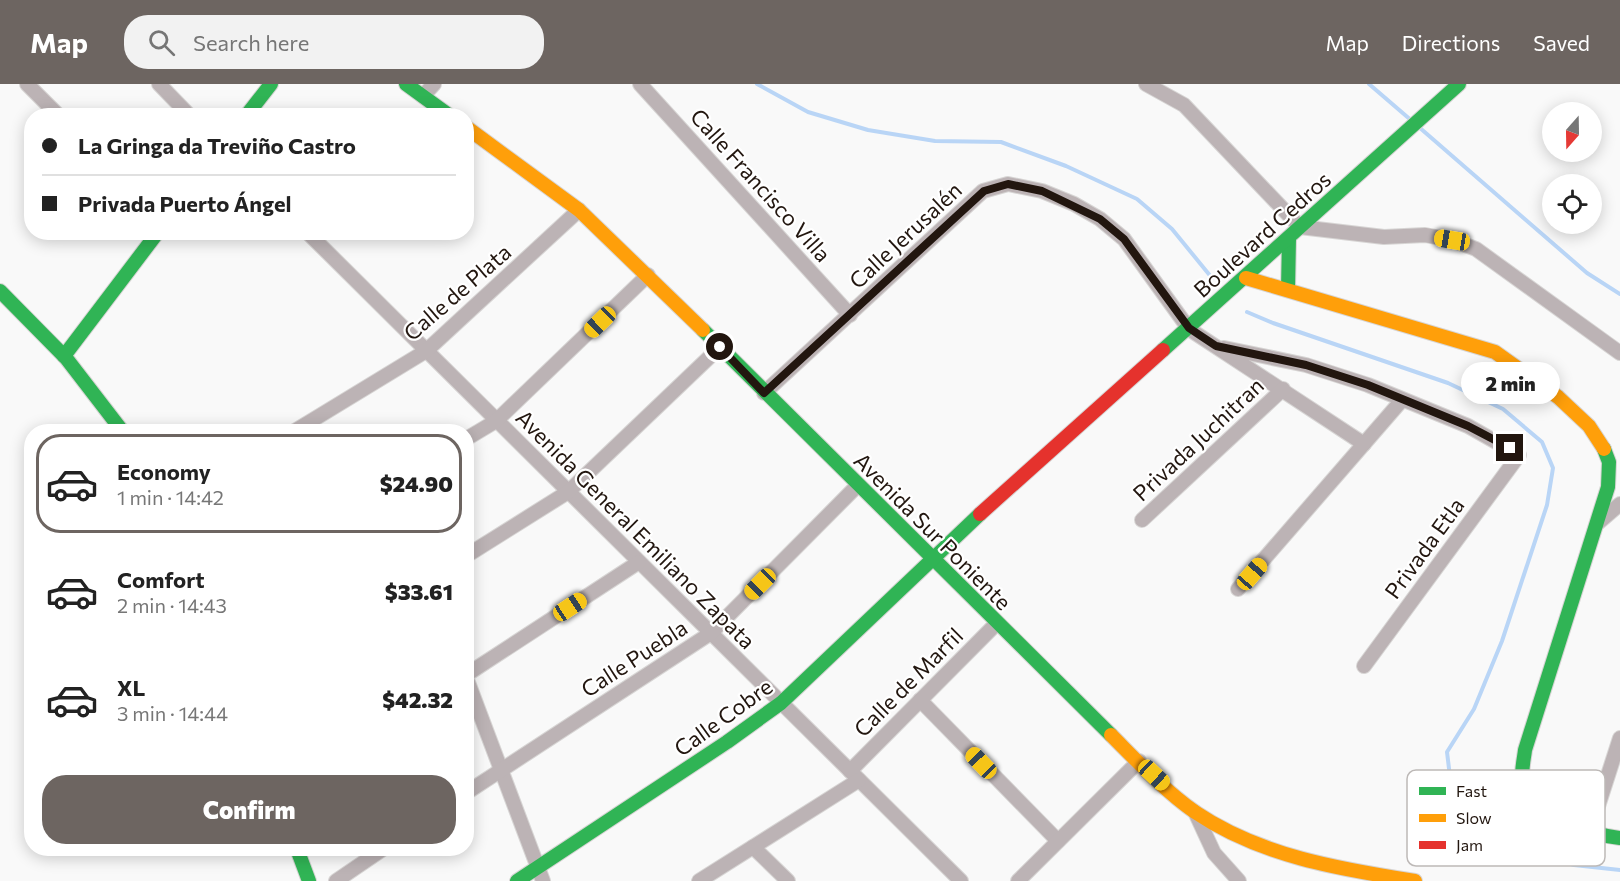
<!DOCTYPE html>
<html lang="en">
<head>
<meta charset="utf-8">
<style>
	body { margin:0; font-family:Commissioner,sans-serif; background:#f2f2f2; color:#222; height:100vh; display:flex; flex-direction:column; font-size:22px; white-space:nowrap }
	* { box-sizing:border-box; margin:0 }
	p { font-size:20px; color:#767676 }
	.icon { flex:none; width:33px; height:33px; fill:none; stroke:currentColor; stroke-width:2; stroke-linecap:round; stroke-linejoin:round }
	.map { position:relative; flex:1; overflow:hidden }
	.sheet { position:absolute; left:24px; top:340px; width:450px; height:432px; display:flex; flex-direction:column; background:#fff; border-radius:24px; box-shadow:0 3px 15px #0003 }
	.sheet>* { flex:none }
	.top-card { position:absolute; left:24px; top:24px; width:450px; height:132px; border-radius:24px; box-shadow:0 3px 15px #0003; display:grid; align-content:center; height:132px; padding:0 18px; background:#fff }
	.needle { width:39px; rotate:200deg }
	.tools { position:absolute; left:1542px; top:18px; display:grid; gap:12px }
	.tools a { display:grid; place-items:center; width:60px; height:60px; border-radius:50%; background:#fff; box-shadow:0 3px 15px #0003; font-size:30px }
	.end { position:absolute; width:27px; height:27px; margin:-14px; border:8px solid #22160f; background:#fff; box-shadow:0 0 0 3px #fff }
	.from { border-radius:50% }
	.bubble { position:absolute; height:42px; border-radius:21px; background:#fff; box-shadow:0 3px 15px #0003; font-size:20px; font-weight:800; line-height:42px; text-align:center }
	.car { position:absolute; width:18px; height:36px; margin:-18px -9px; border-radius:8px; box-shadow:0 0 4px 2px #0007; background:linear-gradient(#f5c518 24%,#345 0 40%,#f5c518 0 76%,#345 0 86%,#f5c518 0) }
	.top-card b { display:flex; align-items:center; gap:21px; height:57px; font-size:22px }
	.top-card b+b { border-top:2px solid #e0e0e0 }
	.top-card i { width:15px; height:15px; background:#222 }
	ul { padding:10px 0 0; list-style:none }
	li { display:flex; align-items:center; gap:18px; height:99px; margin:0 12px 9px; padding:0 6px; border:3px solid transparent; border-radius:24px }
	li div { flex:1 }
	li b { display:block; font-size:22px }
	li em { font-style:normal; font-weight:800 }
	li.active { border-color:#6d6561 }
	li>.icon { width:54px; height:54px; stroke-width:1.5 }
	.cta { display:flex; gap:12px; margin-top:auto; padding:12px 18px }
	.cta a { flex:1; height:69px; border-radius:24px; background:#6d6561; color:#fff; font-size:24px; font-weight:800; line-height:69px; text-align:center }
	header { display:flex; align-items:center; gap:36px; box-sizing:border-box; height:84px; padding:0 30px; background:#6d6561; color:#fff }
	header strong { font-size:28px }
	nav { display:flex; gap:33px; margin-inline-start:auto; font-size:21px }
	.search { width:420px; height:54px; background:#f2f2f2; display:flex; align-items:center; gap:15px; box-sizing:border-box; padding:0 21px; border-radius:24px; color:#767676; font-size:22px }
	.map>svg:first-child { display:block }
</style>
</head>
<body>
<header>
<strong>Map</strong>
<div class="search"><svg class="icon" aria-label="search" viewBox="0 0 24 24"><circle cx="10" cy="10" r="6"/><path d="M15 15l6 6"/></svg>Search here</div>
<nav><a>Map</a><a>Directions</a><a>Saved</a></nav>
</header>
<div class="map">
<svg width="1620" height="797" viewBox="0 0 1620 797">
	<rect width="100%" height="100%" fill="#f9f9f9"/>
	<g fill="none" stroke-linecap="round" stroke-linejoin="round">
		<g stroke="#b9d5f6" stroke-width="4">
			<path d="M757 0 808 28 868 46 935 57 1001 58 1066 82 1137 115 1172 145 1212 194"/>
			<path d="M1369 0 1412 37"/>
			<path d="M1420 44 1587 189 1620 210"/>
			<path d="M1247 228 1273 239 1448 299 1503 325 1542 358 1553 384 1547 421 1502 557 1474 625 1447 668 1451 701 1492 742 1533 769 1574 781 1620 786"/>
		</g>
		<g stroke="#d7d5d4" stroke-width="16">
			<g id="street">
				<path d="M27 0 59 32"/>
				<path d="M159 0 190 32"/>
				<path d="M640 0 850 231"/>
				<path d="M1146 0 1184 21 1300 143 1384 153 1425 151 1452 156 1476 165 1620 269"/>
				<path d="M423 12 434 0"/>
				<path d="M307 148 961 797"/>
				<path d="M1224 264 1306 281 1368 301 1468 342 1519 371 1364 582"/>
				<path d="M764 309 983 107 1008 100 1042 107 1074 120 1100 135 1124 155 1189 245 1364 360"/>
				<path d="M293 348 426 267 579 126"/>
				<path d="M466 355 496 337 648 191"/>
				<path d="M1142 436 1283 305"/>
				<path d="M1598 439 1620 420"/>
				<path d="M466 472 568 408 720 263"/>
				<path d="M1238 505 1402 316"/>
				<path d="M466 591 639 478"/>
				<path d="M466 593 543 797"/>
				<path d="M920 616 1058 757"/>
				<path d="M850 687 997 539"/>
				<path d="M466 709 711 549 857 402"/>
				<path d="M1195 728 1214 769 1239 797"/>
				<path d="M1590 747 1620 654"/>
				<path d="M753 763 788 797"/>
				<path d="M336 797 383 765"/>
				<path d="M699 797 859 696"/>
				<path d="M1018 797 1139 677"/>
			</g>
		</g>
		<g stroke="#d7d5d4" stroke-width="16">
			<g id="fast">
				<path d="M406 0 450 32"/>
				<path d="M246 32 271 0"/>
				<path d="M1288 206 1289 154"/>
				<path d="M0 207 66 274 123 348"/>
				<path d="M703 246 1111 651"/>
				<path d="M1163 266 1459 0"/>
				<path d="M64 272 158 148"/>
				<path d="M1604 365 1609 378 1608 403 1525 666C1524 676 1520 689 1524 699 1538 732 1587 750 1620 754"/>
				<path d="M297 765 309 797"/>
				<path d="M517 797 727 658 781 619 980 430"/>
			</g>
		</g>
		<g stroke="#d7d5d4" stroke-width="16">
			<g id="slow">
				<path d="M466 43 579 126 703 246"/>
				<path d="M1246 194 1495 268 1558 313 1589 342 1604 365"/>
				<path d="M1111 651C1137 677 1164 706 1195 728 1260 772 1339 785 1415 797"/>
			</g>
		</g>
		<g stroke="#d7d5d4" stroke-width="16">
			<path id="jam" d="M980 430 1163 266"/>
		</g>
		<use href="#street" stroke="#bcb3b5" stroke-width="14"/>
		<use href="#fast" stroke="#30b455" stroke-width="14"/>
		<use href="#slow" stroke="#ff9f0a" stroke-width="14"/>
		<use href="#jam" stroke="#e5322d" stroke-width="14"/>
	</g>
	<g fill="none" stroke-linecap="round" stroke-linejoin="round">
		<path stroke="#22160f" stroke-width="8" d="M720 263 764 309 984 107 1008 100 1042 107 1100 135 1124 155 1189 244 1216 262 1306 281 1368 301 1468 342 1510 364"/>
	</g>
	<g text-anchor="middle" dominant-baseline="central" stroke-width="4.5" stroke-linejoin="round" paint-order="stroke">
		<g font-size="22" fill="#22160f" stroke="#fff">
			<text transform="translate(761 101) rotate(48)">Calle Francisco Villa</text>
			<text transform="translate(1262 150) rotate(-42)">Boulevard Cedros</text>
			<text transform="translate(905 151) rotate(-43)">Calle Jerusalén</text>
			<text transform="translate(457 208) rotate(-41)">Calle de Plata</text>
			<text transform="translate(1198 355) rotate(-43)">Privada Juchitran</text>
			<text transform="translate(636 445) rotate(45)">Avenida General Emiliano Zapata</text>
			<text transform="translate(933 447) rotate(45)">Avenida Sur Poniente</text>
			<text transform="translate(1424 464) rotate(-54)">Privada Etla</text>
			<text transform="translate(634 574) rotate(-33)">Calle Puebla</text>
			<text transform="translate(908 598) rotate(-45)">Calle de Marfil</text>
			<text transform="translate(723 633) rotate(-36)">Calle Cobre</text>
		</g>
	</g>
	<rect x="1407" y="686" width="198" height="96" rx="9" fill="#fff" stroke="#bdb9b7" stroke-width="1.5"/>
	<rect x="1419" y="703" width="27" height="8" fill="#30b455"/>
	<rect x="1419" y="730" width="27" height="8" fill="#ff9f0a"/>
	<rect x="1419" y="757" width="27" height="8" fill="#e5322d"/>
	<g font-size="16" fill="#22160f">
		<text x="1456" y="713">Fast</text>
		<text x="1456" y="740">Slow</text>
		<text x="1456" y="767">Jam</text>
	</g>
</svg>
<div class="tools">
<a><svg class="needle" viewBox="-14 -14 28 28"><path d="M0-13l5 13h-10z" fill="#e53935"/><path d="M0 13l5-13h-10z" fill="#767676"/></svg></a>
<a><svg class="icon" aria-label="locate" viewBox="0 0 24 24"><circle cx="12" cy="12" r="6"/><path d="M12 2v4M12 18v4M2 12h4M18 12h4"/></svg></a>
</div>
<i class="end from" style="left:720px;top:263px"></i>
<i class="end" style="left:1510px;top:364px"></i>
<div class="bubble" style="left:1461px;top:278px;width:99px">2 min</div>
<i class="car" style="left:1452px;top:156px;rotate:279deg"></i>
<i class="car" style="left:600px;top:238px;rotate:226deg"></i>
<i class="car" style="left:1252px;top:490px;rotate:41deg"></i>
<i class="car" style="left:760px;top:500px;rotate:225deg"></i>
<i class="car" style="left:570px;top:523px;rotate:57deg"></i>
<i class="car" style="left:981px;top:679px;rotate:316deg"></i>
<i class="car" style="left:1154px;top:691px;rotate:133deg"></i>
<div class="top-card">
<b><i class="from"></i>La Gringa da Treviño Castro</b>
<b><i></i>Privada Puerto Ángel</b>
</div>
<section class="sheet">
<ul>
<li class="active"><svg class="icon" aria-label="car" viewBox="0 0 24 24"><path d="M5 17H2v-5l4-1 3-4h7l3 4 3 1v5h-3M9 17h6M6 11h13"/><circle cx="7" cy="17" r="2"/><circle cx="17" cy="17" r="2"/></svg><div><b>Economy</b><p>1 min · 14:42</p></div><em>$24.90</em></li>
<li><svg class="icon" aria-label="car" viewBox="0 0 24 24"><path d="M5 17H2v-5l4-1 3-4h7l3 4 3 1v5h-3M9 17h6M6 11h13"/><circle cx="7" cy="17" r="2"/><circle cx="17" cy="17" r="2"/></svg><div><b>Comfort</b><p>2 min · 14:43</p></div><em>$33.61</em></li>
<li><svg class="icon" aria-label="car" viewBox="0 0 24 24"><path d="M5 17H2v-5l4-1 3-4h7l3 4 3 1v5h-3M9 17h6M6 11h13"/><circle cx="7" cy="17" r="2"/><circle cx="17" cy="17" r="2"/></svg><div><b>XL</b><p>3 min · 14:44</p></div><em>$42.32</em></li>
</ul>
<div class="cta"><a>Confirm</a></div>
</section>
</div>
</body>
</html>
